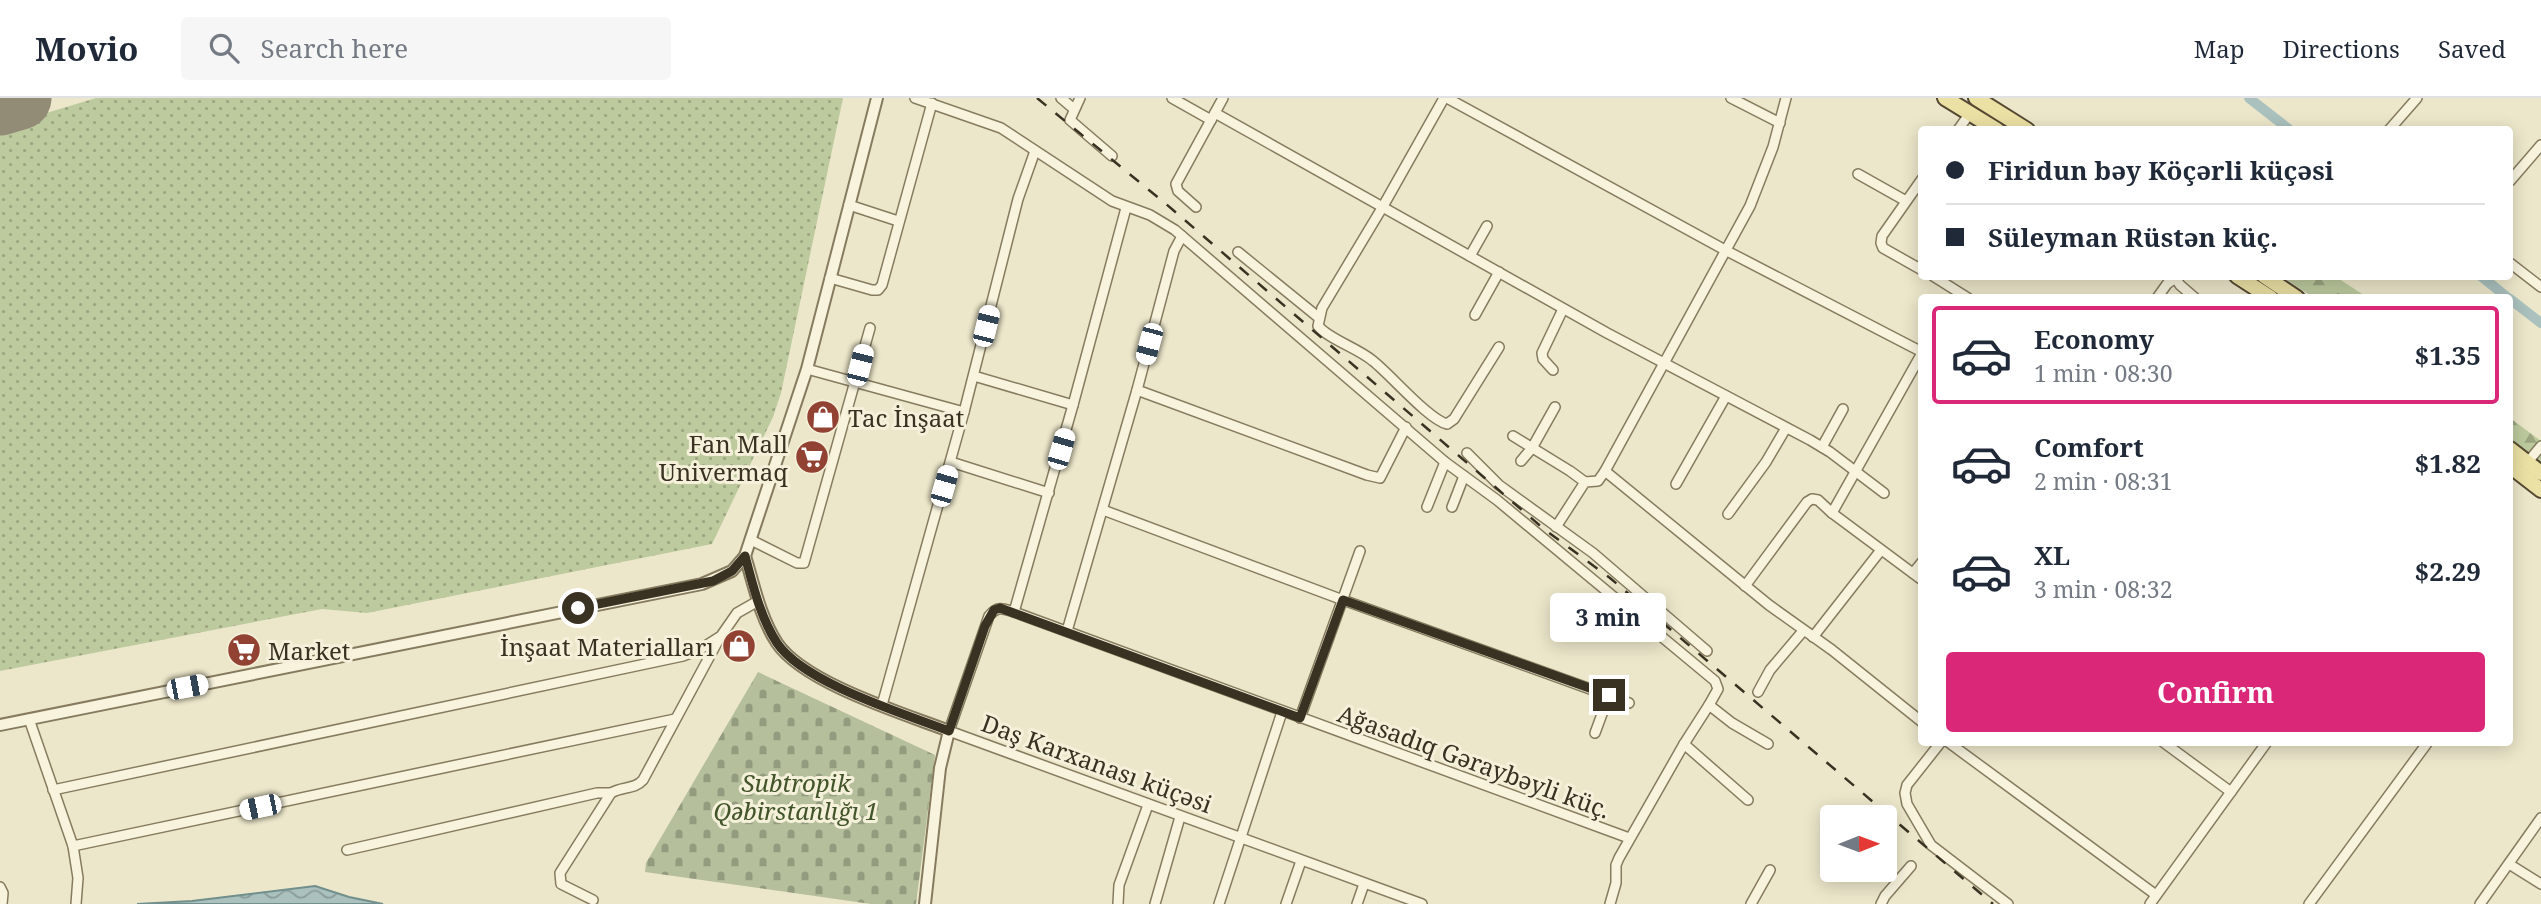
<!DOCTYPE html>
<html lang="en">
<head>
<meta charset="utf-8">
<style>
	body { margin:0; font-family:"Noto Serif",serif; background:#f6f6f7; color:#1f2937; height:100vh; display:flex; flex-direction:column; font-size:26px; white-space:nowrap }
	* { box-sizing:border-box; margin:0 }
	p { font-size:23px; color:#747a83 }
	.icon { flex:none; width:38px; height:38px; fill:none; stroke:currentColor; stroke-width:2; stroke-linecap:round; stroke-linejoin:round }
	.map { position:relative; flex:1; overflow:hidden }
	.drawer { position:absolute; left:1918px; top:196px; width:595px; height:452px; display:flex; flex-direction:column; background:#fff; border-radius:7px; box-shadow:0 4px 18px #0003 }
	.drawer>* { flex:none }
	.guide { position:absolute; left:1918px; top:28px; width:595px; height:154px; border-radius:7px; box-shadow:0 4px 18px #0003; display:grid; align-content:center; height:154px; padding:0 28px; background:#fff }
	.needle { width:46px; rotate:89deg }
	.buttons { position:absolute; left:1820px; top:707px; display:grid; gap:14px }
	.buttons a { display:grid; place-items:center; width:77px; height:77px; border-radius:7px; background:#fff; box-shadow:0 4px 18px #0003; font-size:35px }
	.end { position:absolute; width:32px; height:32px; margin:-16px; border:9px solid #393122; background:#fff; box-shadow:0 0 0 4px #fff }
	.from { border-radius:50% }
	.bubble { position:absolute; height:49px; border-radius:7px; background:#fff; box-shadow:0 4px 18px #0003; font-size:23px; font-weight:700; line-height:49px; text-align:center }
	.car { position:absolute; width:21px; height:42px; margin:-21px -10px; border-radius:9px; box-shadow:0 0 5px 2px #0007; background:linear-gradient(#fff 24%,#345 0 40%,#fff 0 76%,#345 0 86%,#fff 0) }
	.guide b { display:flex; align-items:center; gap:24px; height:66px; font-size:26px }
	.guide b+b { border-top:2px solid #e0e1e3 }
	.guide i { width:18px; height:18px; background:#1f2937 }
	ul { padding:12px 0 0; list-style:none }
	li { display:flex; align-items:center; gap:21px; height:98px; margin:0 14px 10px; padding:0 14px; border:4px solid transparent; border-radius:7px }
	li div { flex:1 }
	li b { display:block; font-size:26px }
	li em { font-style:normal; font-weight:700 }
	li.on { border-color:#db2777 }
	li>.icon { width:63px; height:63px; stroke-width:1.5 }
	.primary-button { display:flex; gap:14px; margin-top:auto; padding:14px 28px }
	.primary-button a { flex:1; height:80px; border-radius:7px; background:#db2777; color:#fff; font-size:28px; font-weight:700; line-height:80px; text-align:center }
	header { display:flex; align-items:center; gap:42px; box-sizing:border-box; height:98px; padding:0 35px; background:#fff; border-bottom:2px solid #e0e1e3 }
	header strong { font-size:33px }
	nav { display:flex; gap:38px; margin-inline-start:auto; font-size:24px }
	.search { width:490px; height:63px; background:#f6f6f7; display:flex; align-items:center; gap:18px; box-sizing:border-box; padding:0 24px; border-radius:7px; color:#747a83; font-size:26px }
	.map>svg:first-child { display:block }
</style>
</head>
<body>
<header>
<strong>Movio</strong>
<div class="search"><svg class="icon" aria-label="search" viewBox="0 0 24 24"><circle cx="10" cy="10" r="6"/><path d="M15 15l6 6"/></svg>Search here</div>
<nav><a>Map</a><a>Directions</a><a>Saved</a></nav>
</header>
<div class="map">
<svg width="2541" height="806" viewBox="0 0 2541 806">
	<defs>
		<pattern id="grass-dots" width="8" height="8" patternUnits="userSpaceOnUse" patternTransform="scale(1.75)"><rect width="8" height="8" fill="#bdca9e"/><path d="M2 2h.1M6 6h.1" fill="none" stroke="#9ba580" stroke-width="1.8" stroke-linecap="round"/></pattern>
		<pattern id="forest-firs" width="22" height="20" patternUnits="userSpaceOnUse" patternTransform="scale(1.75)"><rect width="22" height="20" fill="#bdca9e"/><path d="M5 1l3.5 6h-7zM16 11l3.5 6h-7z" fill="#9ba580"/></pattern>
		<pattern id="cemetery-stones" width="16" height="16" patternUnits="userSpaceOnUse" patternTransform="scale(1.75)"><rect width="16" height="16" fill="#b5bf9c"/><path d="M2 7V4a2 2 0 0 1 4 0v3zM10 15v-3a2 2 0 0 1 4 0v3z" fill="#949c7f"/></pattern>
		<pattern id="water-waves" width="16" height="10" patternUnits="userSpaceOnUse" patternTransform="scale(1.75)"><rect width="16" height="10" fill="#aac1be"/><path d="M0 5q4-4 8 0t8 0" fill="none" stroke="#8b9d9a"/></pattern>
	</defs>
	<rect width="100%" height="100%" fill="#ece7ca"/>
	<path fill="url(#grass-dots)" d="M96 0H843L781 295 773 319 712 446 367 515 322 511 0 573V29Z"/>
	<g fill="url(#forest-firs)">
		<path d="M2282 179H2336L2367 199H2313Z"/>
		<path d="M2510 320 2541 343V365L2510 342Z"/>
	</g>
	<path fill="url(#cemetery-stones)" d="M758 574 935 657 916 806H871L645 774 646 765Z"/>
	<path fill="url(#water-waves)" stroke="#718f8c" stroke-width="2" d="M315 788 349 799 383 806H137L192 803Z"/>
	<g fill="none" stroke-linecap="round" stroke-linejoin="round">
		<g stroke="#aac1be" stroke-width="10">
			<path d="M2249 0 2290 32"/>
			<path d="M2481 178 2508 200"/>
			<path d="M2510 201 2541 225"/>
		</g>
		<path stroke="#928c76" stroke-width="63" d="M0 6 20 0"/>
		<g stroke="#877b5f" stroke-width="12">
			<g id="minor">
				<path d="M915 0 1001 30 1112 103 1150 117 1175 132 1445 364 1497 402 1715 583 1718 591 1709 607 1732 625 1768 646"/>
				<path d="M1061 0 1074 11"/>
				<path d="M1080 0 1070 22 1112 58"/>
				<path d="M1172 0 1211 22"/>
				<path d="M1444 0 1382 110 1322 210 1318 228C1330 242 1358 250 1373 263 1391 277 1428 321 1447 326L1454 321 1499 249"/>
				<path d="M1447 0 1725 152 1922 254"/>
				<path d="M1731 0 1780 25"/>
				<path d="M1215 15 1607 235 1810 342 1830 354 1884 395"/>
				<path d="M1958 32 1970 15"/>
				<path d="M2389 32 2417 0"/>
				<path d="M1858 76 1906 103"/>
				<path d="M1922 81 1882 138 1881 145 1883 150 1922 172"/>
				<path d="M2510 83 2541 47"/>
				<path d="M849 107 898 123"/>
				<path d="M1196 109 1178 93 1176 86 1223 0"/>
				<path d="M1238 154 1318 219"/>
				<path d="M1470 158 1487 128"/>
				<path d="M2510 165 2541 189"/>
				<path d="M1933 178 1968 200"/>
				<path d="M2174 178 2180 187 2195 200"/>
				<path d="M830 180 872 192H878L882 187 932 5"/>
				<path d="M2157 200 2167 186 2178 178"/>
				<path d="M1475 217 1499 174"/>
				<path d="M807 271 964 314"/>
				<path d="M1553 272 1543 261 1542 255 1563 211"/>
				<path d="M974 278 1073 307"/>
				<path d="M1137 292 1367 377 1380 380 1406 329"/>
				<path d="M1513 338 1570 373 1585 384"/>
				<path d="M1822 349 1843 311"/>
				<path d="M1467 355 1499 387 1593 455 1707 553"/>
				<path d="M1521 363 1532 350 1555 309"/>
				<path d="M951 364 1049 395"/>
				<path d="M2527 365 2541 348"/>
				<path d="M1605 373 1769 507 1832 552 1922 624"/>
				<path d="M1676 386 1726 298"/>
				<path d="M1427 409 1445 364"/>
				<path d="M1452 409 1464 378"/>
				<path d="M1103 412 1343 502 1629 605"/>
				<path d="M1832 415 1922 255"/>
				<path d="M1728 416 1766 364 1786 330"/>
				<path d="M1556 429 1585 384 1598 383 1605 373 1750 108 1773 49 1786 0"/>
				<path d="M751 442 797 465H804L870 230"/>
				<path d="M1913 475 1922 464"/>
				<path d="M1745 488 1807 404 1812 401 1818 402 1832 415 1922 482"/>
				<path d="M1014 514 1073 307 1126 110"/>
				<path d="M1067 533 1137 292 1174 153 1182 138"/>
				<path d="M1813 539 1881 452"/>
				<path d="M1758 594 1770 572 1803 533"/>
				<path d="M882 607 964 314 1018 101 1035 53"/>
				<path d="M1300 620 1360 453"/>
				<path d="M29 621 73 748 78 780 76 806"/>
				<path d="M1595 635 1609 597"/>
				<path d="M1941 644 1907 687 1905 695 1907 706 1931 747 2008 806"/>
				<path d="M1948 644 2156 797"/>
				<path d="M2163 644 2231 694"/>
				<path d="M1684 646 1748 702"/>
				<path d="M53 692 683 558 699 552 721 538 737 515 758 503"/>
				<path d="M73 748 675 621"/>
				<path d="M347 752 597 695H611"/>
				<path d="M2509 766 2541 786"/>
				<path d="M0 789 3 795 2 806"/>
				<path d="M593 802 561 786 560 775 611 695C622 688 634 692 643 682L720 539"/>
				<path d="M1118 806 1119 787 1148 707"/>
				<path d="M1155 806 1180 719"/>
				<path d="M1219 806 1282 614"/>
				<path d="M1286 806 1301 763"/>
				<path d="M1357 806 1364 786"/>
				<path d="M1422 806 949 633 989 518C997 508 1002 510 1014 514L1629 740"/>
				<path d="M1610 806 1616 785V767L1619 760 1684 646 1709 607"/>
				<path d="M1751 806 1770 772"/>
				<path d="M1881 806 1885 798 1911 768"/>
				<path d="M2150 806 2267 644"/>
				<path d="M2309 806 2428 644"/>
				<path d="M2480 806 2541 720"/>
			</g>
		</g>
		<g stroke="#877b5f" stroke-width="14">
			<g id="tertiary">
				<path d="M745 458C754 487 760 519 777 545 804 585 902 615 949 633L940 670 925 806"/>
				<path d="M0 627 702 486 732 473 745 458 807 271 877 0"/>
			</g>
		</g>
		<g stroke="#564933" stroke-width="18">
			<g id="primary">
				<path d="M1945 0 1997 32"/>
				<path d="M1976 0 2027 32"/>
				<path d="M2237 178 2271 200"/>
				<path d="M2264 178 2297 200"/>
				<path d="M2510 351 2541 375"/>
				<path d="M2510 368 2541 392"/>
			</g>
		</g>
		<use href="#minor" stroke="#f7f3dd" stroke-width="9"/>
		<use href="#tertiary" stroke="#f7f3dd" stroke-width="10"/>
		<use href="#primary" stroke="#ebe1a5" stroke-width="14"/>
		<path stroke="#393122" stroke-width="2.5" stroke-dasharray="12 12" stroke-linecap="butt" d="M1037 0 1166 106 1544 431 1610 480 1993 806"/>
	</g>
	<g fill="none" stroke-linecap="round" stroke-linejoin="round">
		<path stroke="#393122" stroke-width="9" d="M578 510 713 483 732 473 745 458C753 487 760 519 777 545 804 585 902 615 949 633L985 528 994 512 1000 510 1300 620 1343 502 1609 597"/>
	</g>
	<defs>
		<g id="shop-disc" transform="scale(1.75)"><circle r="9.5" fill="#924233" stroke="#f4f0d9"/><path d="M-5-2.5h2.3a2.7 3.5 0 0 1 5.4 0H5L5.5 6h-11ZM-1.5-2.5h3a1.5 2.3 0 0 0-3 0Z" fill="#fff"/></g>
		<g id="supermarket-disc" transform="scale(1.75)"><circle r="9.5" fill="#924233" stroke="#f4f0d9"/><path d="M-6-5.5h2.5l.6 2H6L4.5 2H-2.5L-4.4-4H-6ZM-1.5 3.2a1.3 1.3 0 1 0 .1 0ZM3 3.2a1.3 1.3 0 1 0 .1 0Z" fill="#fff"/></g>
	</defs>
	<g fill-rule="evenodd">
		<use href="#shop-disc" x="823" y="319"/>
		<use href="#supermarket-disc" x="812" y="359"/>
		<use href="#shop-disc" x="739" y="548"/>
		<use href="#supermarket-disc" x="244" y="552"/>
	</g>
	<g text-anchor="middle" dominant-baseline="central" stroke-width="6" stroke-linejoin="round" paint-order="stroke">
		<g font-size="24" fill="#393122" stroke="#f4f0d9" text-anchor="start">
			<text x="848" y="319">Tac İnşaat</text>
			<text x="788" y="345" text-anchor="end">Fan Mall<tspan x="788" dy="28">Univermaq</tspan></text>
			<text x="714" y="548" text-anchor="end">İnşaat Materialları</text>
			<text x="268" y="552">Market</text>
		</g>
		<g font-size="24" fill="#393122" stroke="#f4f0d9">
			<text transform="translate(1474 663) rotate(20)">Ağasadıq Gəraybəyli küç.</text>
			<text transform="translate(1097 665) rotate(20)">Daş Karxanası küçəsi</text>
		</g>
		<g font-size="24" font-style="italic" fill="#42542a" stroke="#f4f0d9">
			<text x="796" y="684">Subtropik<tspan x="796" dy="28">Qəbirstanlığı 1</tspan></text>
		</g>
	</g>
</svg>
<div class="buttons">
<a><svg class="needle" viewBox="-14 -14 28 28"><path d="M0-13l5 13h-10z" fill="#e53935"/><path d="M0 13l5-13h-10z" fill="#747a83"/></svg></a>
</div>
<i class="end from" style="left:578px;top:510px"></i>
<i class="end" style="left:1609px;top:597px"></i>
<div class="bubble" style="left:1550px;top:495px;width:116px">3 min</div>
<i class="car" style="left:986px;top:228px;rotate:14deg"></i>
<i class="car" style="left:1149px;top:246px;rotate:195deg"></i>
<i class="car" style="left:860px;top:267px;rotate:14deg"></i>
<i class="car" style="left:1061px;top:351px;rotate:16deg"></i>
<i class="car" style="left:944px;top:388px;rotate:16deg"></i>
<i class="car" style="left:187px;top:589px;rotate:79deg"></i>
<i class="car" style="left:260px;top:709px;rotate:258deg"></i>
<div class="guide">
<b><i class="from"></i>Firidun bəy Köçərli küçəsi</b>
<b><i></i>Süleyman Rüstən küç.</b>
</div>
<section class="drawer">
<ul>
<li class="on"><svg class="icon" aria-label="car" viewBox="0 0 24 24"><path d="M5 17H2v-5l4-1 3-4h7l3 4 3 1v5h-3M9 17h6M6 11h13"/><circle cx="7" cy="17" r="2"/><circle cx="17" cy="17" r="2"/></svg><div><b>Economy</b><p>1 min · 08:30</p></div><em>$1.35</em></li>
<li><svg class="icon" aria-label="car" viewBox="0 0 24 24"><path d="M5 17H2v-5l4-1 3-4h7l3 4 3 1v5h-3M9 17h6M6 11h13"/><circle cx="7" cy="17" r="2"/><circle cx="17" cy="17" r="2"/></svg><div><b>Comfort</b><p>2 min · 08:31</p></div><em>$1.82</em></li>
<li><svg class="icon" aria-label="car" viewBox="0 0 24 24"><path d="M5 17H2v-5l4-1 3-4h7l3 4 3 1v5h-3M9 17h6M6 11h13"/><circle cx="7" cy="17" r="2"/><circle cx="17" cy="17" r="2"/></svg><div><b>XL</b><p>3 min · 08:32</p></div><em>$2.29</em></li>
</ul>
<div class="primary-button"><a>Confirm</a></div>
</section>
</div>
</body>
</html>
